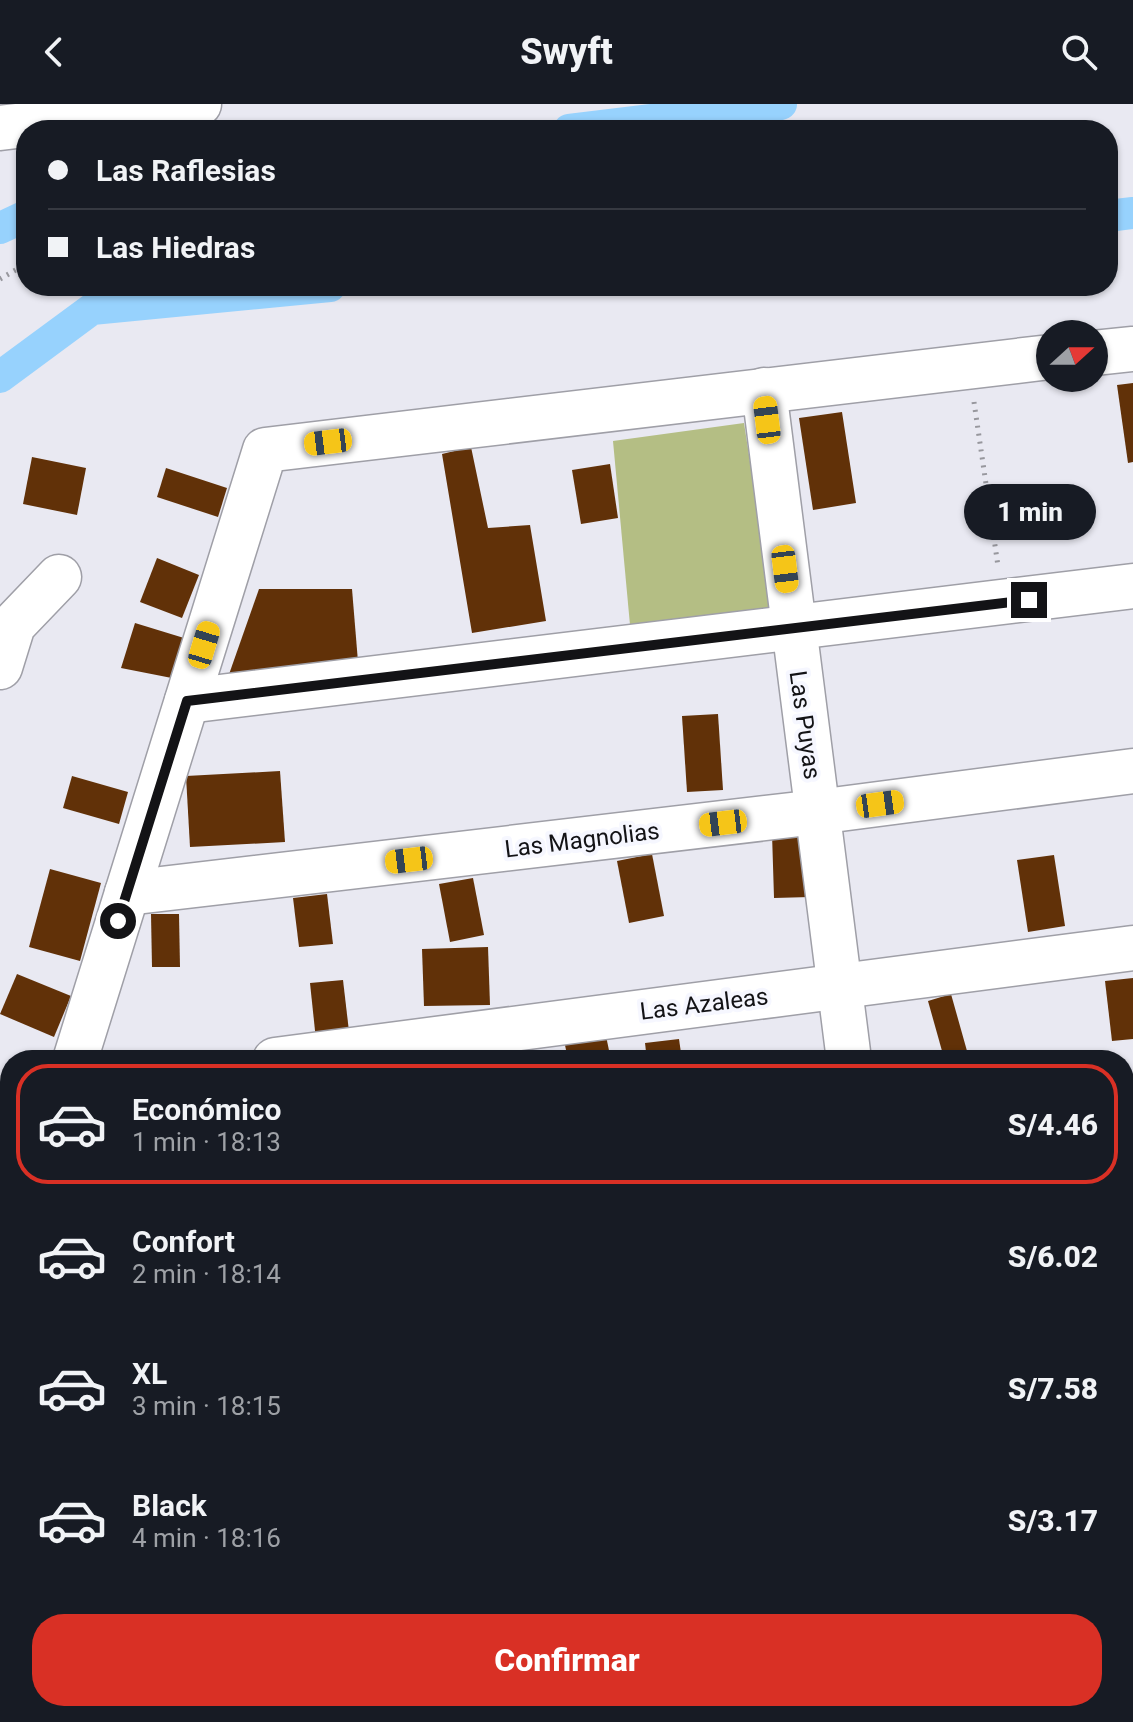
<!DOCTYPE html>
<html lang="es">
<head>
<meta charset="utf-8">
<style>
	body { margin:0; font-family:Roboto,sans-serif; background:#20242c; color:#f1f3f6; height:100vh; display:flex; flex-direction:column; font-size:30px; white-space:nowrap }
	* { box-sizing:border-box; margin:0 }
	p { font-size:26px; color:#9ea1a6 }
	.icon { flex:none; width:44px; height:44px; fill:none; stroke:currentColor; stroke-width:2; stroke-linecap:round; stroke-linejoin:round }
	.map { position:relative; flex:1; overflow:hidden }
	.sheet { position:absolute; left:0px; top:946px; width:1134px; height:672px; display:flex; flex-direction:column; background:#171b24; border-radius:32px 32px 0 0; box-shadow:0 2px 6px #0004 }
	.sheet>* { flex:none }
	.hud { position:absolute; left:16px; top:16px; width:1102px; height:176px; border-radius:32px; box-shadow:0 2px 6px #0004; display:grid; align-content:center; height:176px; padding:0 32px; background:#171b24 }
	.needle { width:52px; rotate:69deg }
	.buttons { position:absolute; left:1036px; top:216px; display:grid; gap:16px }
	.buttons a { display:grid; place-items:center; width:72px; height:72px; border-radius:50%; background:#171b24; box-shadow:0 2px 6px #0004; font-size:40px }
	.end { position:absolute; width:36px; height:36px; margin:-18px; border:10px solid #131316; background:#fff; box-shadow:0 0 0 4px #fff }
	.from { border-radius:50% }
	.bubble { position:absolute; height:56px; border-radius:28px; background:#171b24; box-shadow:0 2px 6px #0004; font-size:26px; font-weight:800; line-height:56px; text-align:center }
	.car { position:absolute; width:24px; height:48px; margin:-24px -12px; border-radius:10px; box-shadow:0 0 6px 2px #0007; background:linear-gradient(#f5c518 24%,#345 0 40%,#f5c518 0 76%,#345 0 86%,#f5c518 0) }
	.hud b { display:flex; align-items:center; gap:28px; height:76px; font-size:30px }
	.hud b+b { border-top:2px solid #363941 }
	.hud i { width:20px; height:20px; background:#f1f3f6 }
	ul { padding:14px 0 0; list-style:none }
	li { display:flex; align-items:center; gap:24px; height:120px; margin:0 16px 12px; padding:0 16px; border:4px solid transparent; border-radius:32px }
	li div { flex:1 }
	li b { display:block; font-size:30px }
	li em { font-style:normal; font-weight:800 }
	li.selected { border-color:#d93025 }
	li>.icon { width:72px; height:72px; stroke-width:1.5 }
	.primary-button { display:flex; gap:16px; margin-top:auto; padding:16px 32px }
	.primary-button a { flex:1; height:92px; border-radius:32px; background:#d93025; color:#fff; font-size:32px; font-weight:800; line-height:92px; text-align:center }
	header { display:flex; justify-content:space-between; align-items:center; height:104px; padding:0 32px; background:#171b24; font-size:36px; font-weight:800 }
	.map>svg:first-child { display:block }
</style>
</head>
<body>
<header><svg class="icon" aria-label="back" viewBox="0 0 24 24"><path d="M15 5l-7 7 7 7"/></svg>Swyft<svg class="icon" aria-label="search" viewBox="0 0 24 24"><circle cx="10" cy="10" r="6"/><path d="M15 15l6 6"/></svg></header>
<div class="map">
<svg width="1133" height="1618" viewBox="0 0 1133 1618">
	<rect width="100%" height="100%" fill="#e9e9f2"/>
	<path fill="#b4be84" d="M744 319 773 505 630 521 613 337Z"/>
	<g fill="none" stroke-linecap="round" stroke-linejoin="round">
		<g stroke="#97d2fd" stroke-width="32">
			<path d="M569 26 781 0"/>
			<path d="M1108 112 1133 109"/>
			<path d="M0 124 26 112"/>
			<path d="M0 273 92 205 330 182"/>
		</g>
	</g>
	<g fill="#613108">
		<path d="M1133 279V358L1128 359 1117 281Z"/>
		<path d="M842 308 856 399 813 406 799 314Z"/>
		<path d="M471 343 488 424 530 421 546 517 472 529 442 350Z"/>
		<path d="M32 353 86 364 77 411 23 400Z"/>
		<path d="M610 360 618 414 581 420 572 366Z"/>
		<path d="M166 364 227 384 218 413 157 393Z"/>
		<path d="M157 454 199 471 182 514 140 498Z"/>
		<path d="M259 485H352L359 570 227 576Z"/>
		<path d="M135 519 197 538 187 577 121 564Z"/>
		<path d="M718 610 723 686 687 688 682 612Z"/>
		<path d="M280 667 285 738 190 743 186 672Z"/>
		<path d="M72 672 128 688 119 720 63 704Z"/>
		<path d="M808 729 810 793 774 794 772 730Z"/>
		<path d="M652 750 664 812 629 819 617 757Z"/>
		<path d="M1054 751 1065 822 1028 828 1017 756Z"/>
		<path d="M50 765 101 779 80 857 29 843Z"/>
		<path d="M473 774 484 831 450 838 439 780Z"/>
		<path d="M327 790 333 840 299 843 293 794Z"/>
		<path d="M151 810H179L180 863H152Z"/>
		<path d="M488 843 490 901 424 902 422 845Z"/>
		<path d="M17 870 71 892 54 933 0 910Z"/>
		<path d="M1133 874V935L1112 937 1105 877Z"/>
		<path d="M343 876 350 936H316L310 879Z"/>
		<path d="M951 890 967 947 944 954 928 897Z"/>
		<path d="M606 932 611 956H568L565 941Z"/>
		<path d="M679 935 682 956H647L645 939Z"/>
		<path d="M489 940 492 956H464L463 949Z"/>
		<path d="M1133 1322V1408L1124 1409V1323Z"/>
		<path d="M10 1568V1608L0 1593V1576Z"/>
		<path d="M10 1608H119L126 1618H17Z"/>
		<path d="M510 1608H529L530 1618H460Z"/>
		<path d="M589 1608H619L621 1618H590Z"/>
		<path d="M1006 1608H1039L1040 1618H1007Z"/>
		<path d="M1068 1608H1119V1610L1069 1616Z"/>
	</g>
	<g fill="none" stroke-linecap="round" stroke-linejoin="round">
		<g stroke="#9f9fa7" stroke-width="47">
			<g id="minor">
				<path d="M0 24 199 0"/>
				<path d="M1094 249 1133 245"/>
				<path d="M764 286 849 956"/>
				<path d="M0 563 13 521 59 473"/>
				<path d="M187 597 1133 482"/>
				<path d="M127 789 817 708 1133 667"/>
				<path d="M75 956 265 346 1050 253"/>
				<path d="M275 956 1133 844"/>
				<path d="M1124 1035 1133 1034"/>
				<path d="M1124 1250 1133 1248"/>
				<path d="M1124 1288 1133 1286"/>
				<path d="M0 1396 10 1395"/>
				<path d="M0 1434 10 1433"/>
				<path d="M1124 1513 1133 1512"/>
				<path d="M261 1608 270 1618"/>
				<path d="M935 1608 937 1618"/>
				<path d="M301 1618 377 1608"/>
			</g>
		</g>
		<g stroke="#97979d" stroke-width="5" stroke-dasharray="2 6" stroke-linecap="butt">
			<path d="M0 175 26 160"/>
			<path d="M974 298 998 462"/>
		</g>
		<use href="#minor" stroke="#fff" stroke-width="44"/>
	</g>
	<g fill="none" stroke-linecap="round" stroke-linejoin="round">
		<path stroke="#131316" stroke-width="10" d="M118 817 187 597 1029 496"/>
	</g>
	<g text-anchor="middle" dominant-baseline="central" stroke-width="8" stroke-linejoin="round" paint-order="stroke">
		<g font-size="24" fill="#131316" stroke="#f6f7ff">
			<text transform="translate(805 621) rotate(82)">Las Puyas</text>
			<text transform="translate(582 736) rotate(-7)">Las Magnolias</text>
			<text transform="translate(704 900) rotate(-7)">Las Azaleas</text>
		</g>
	</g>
</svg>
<div class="buttons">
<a><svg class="needle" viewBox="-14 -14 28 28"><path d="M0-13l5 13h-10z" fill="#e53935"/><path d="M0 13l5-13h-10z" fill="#9ea1a6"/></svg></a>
</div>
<i class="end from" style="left:118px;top:817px"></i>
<i class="end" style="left:1029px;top:496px"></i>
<div class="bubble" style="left:964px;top:380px;width:132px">1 min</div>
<i class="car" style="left:767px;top:316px;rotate:353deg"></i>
<i class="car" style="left:328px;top:338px;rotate:263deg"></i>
<i class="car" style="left:785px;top:465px;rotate:173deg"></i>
<i class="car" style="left:204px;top:541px;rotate:17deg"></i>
<i class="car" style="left:880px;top:700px;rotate:82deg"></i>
<i class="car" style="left:723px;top:719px;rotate:263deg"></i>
<i class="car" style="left:409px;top:756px;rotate:263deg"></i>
<div class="hud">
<b><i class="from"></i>Las Raflesias</b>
<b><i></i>Las Hiedras</b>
</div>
<section class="sheet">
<ul>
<li class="selected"><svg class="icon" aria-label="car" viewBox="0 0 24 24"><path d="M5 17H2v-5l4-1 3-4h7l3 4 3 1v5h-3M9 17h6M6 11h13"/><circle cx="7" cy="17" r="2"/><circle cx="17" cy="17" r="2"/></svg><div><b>Económico</b><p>1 min · 18:13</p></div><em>S/4.46</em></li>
<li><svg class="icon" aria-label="car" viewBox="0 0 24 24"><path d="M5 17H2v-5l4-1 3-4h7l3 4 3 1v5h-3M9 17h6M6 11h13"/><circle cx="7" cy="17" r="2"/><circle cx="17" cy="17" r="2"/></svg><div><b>Confort</b><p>2 min · 18:14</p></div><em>S/6.02</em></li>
<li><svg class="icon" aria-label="car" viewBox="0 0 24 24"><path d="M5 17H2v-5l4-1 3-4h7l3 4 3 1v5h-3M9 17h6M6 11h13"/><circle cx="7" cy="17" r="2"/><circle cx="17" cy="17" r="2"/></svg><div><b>XL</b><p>3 min · 18:15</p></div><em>S/7.58</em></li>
<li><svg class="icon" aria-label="car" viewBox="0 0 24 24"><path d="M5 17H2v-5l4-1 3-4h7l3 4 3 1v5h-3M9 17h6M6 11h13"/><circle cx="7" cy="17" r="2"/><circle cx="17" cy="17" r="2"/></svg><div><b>Black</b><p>4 min · 18:16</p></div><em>S/3.17</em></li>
</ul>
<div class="primary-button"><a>Confirmar</a></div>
</section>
</div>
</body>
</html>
